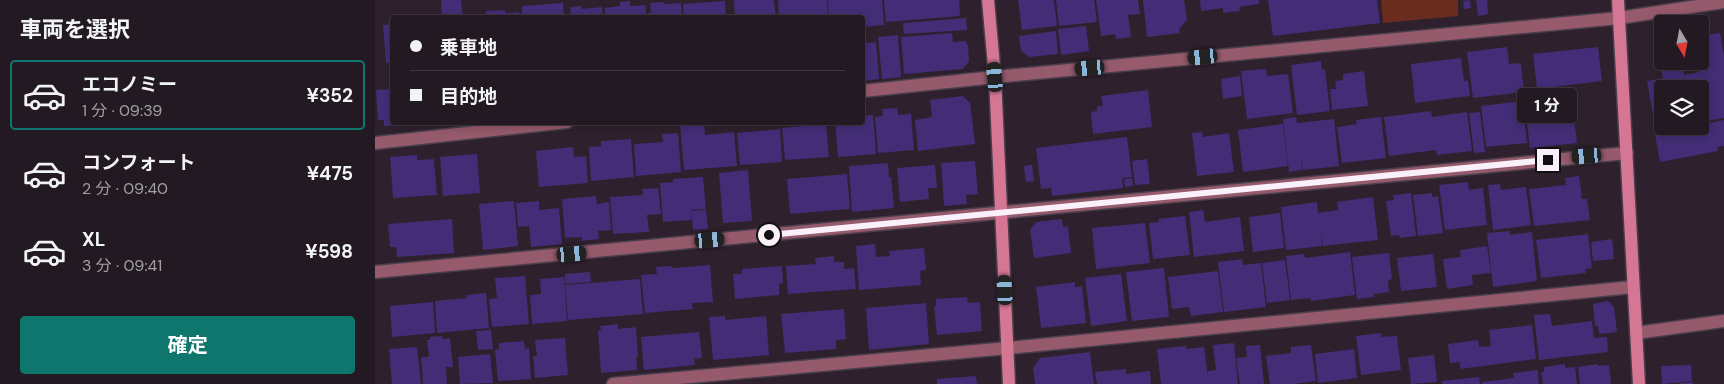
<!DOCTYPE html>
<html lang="ja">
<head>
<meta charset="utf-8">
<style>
	body { margin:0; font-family:"DM Sans","Noto Sans JP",sans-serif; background:#2e262f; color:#f1f3f6; height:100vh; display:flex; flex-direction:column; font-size:19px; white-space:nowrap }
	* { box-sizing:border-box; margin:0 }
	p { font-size:16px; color:#a2a0a5 }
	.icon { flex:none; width:28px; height:28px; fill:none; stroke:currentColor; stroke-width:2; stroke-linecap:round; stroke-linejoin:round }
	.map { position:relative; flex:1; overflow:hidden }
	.sheet { display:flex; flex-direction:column; background:#221922; width:375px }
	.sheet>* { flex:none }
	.banner { position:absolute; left:15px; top:15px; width:475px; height:110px; border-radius:5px; box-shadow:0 2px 8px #0003,0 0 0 1px #3f3840; display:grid; align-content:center; height:110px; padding:0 20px; background:#221922 }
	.needle { width:32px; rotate:170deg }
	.controls { position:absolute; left:1279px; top:15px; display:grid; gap:10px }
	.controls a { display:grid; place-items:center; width:55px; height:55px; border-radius:5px; background:#221922; box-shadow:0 2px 8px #0003,0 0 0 1px #3f3840; font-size:25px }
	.end { position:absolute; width:22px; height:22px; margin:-11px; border:6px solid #f9f0f9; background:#111; box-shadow:0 0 0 2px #111 }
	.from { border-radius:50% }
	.bubble { position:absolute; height:35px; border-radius:5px; background:#221922; box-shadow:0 2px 8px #0003,0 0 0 1px #3f3840; font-size:16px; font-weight:700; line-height:35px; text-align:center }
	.car { position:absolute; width:15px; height:30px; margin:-15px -8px; border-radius:6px; box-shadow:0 0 4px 1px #0007; background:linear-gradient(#222 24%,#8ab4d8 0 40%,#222 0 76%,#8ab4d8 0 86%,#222 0) }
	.banner b { display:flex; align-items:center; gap:18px; height:48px; font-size:19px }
	.banner b+b { border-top:1px solid #3f3840 }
	.banner i { width:12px; height:12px; background:#f1f3f6 }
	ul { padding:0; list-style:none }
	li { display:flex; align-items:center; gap:15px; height:70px; margin:0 10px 8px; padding:0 10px; border:2px solid transparent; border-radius:5px }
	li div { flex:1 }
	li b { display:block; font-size:19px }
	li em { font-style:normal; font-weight:700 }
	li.active { border-color:#0f766e }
	li>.icon { width:45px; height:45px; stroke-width:1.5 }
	h2 { padding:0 20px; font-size:22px; line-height:60px }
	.primary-button { display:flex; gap:10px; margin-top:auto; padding:10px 20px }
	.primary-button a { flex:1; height:58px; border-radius:5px; background:#0f766e; color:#fff; font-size:20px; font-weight:700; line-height:58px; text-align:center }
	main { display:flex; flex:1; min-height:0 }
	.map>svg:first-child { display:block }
</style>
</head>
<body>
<main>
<section class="sheet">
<h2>車両を選択</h2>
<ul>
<li class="active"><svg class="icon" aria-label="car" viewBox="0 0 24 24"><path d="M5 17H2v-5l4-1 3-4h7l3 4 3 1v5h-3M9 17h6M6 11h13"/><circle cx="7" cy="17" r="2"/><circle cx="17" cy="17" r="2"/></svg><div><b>エコノミー</b><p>1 分 · 09:39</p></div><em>¥352</em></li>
<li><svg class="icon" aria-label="car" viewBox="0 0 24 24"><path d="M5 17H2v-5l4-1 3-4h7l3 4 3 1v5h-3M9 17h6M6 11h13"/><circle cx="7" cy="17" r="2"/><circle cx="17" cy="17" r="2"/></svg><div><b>コンフォート</b><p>2 分 · 09:40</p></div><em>¥475</em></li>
<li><svg class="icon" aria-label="car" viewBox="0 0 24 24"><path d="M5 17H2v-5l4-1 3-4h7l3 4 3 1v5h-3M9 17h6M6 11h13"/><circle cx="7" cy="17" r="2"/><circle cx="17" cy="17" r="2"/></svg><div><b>XL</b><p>3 分 · 09:41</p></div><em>¥598</em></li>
</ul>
<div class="primary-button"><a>確定</a></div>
</section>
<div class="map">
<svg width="1349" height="384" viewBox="0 0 1349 384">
	<rect width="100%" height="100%" fill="#2e212d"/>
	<path fill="#692c1e" d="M1006 0H1083V16L1008 23Z"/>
	<g fill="#432d76">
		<path d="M66 0H86L88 18H67Z"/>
		<path d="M359 0H399L401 18H360Z"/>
		<path d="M403 0H452L453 18H404Z"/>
		<path d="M453 0H507L509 25 488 27V18H454Z"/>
		<path d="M509 0H584L585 16 511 22Z"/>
		<path d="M643 0H679L682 26 647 30Z"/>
		<path d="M681 0H719L722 22 684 26Z"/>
		<path d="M721 0H763L765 14 753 15 756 37 741 39 740 34 726 36Z"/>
		<path d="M768 0H809L812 20 804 29 805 33 772 37Z"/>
		<path d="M825 0H884V4L864 7 865 11 848 13V8L826 11Z"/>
		<path d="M893 0H1002L1005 23 898 36Z"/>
		<path d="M1095 0 1096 8 1089 9 1088 1Z"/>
		<path d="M1101 0H1112L1113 14 1103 16Z"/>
		<path d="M255 1V6L270 5 272 18H230V8L245 6V2Z"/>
		<path d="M350 1 351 18H309L308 4Z"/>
		<path d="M289 2V4L306 3 307 18H273V13H276L275 3Z"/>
		<path d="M188 3 189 18H147V6Z"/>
		<path d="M206 6 207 9 227 7 228 18H196L195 7Z"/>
		<path d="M130 10V13L144 12V18H111V11Z"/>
		<path d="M591 18 592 30 529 34 528 23Z"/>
		<path d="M18 24V62L11 63 8 25Z"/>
		<path d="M711 26 714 51 686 55 683 29Z"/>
		<path d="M681 31 683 54 654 57 646 51 644 36Z"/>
		<path d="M577 33 578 42 591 41 592 45 593 44 594 61 588 69 529 74 526 37Z"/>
		<path d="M1345 33 1349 55V118L1325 122V89H1288V119L1279 121 1272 81 1288 78 1285 66 1307 62 1309 75 1324 72 1322 61H1325V36Z"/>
		<path d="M523 35 526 77 507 79 503 37Z"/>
		<path d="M501 42 504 79 488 81V43Z"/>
		<path d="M1132 47 1134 64 1146 63 1149 92 1098 98 1092 52Z"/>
		<path d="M1223 47 1227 81 1162 89 1158 54Z"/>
		<path d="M1086 58 1089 81 1093 80 1095 96 1040 103 1036 64Z"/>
		<path d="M946 61 947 70 950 69 955 111 922 115 916 65Z"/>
		<path d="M891 69 892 76 913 74 918 113 872 119 866 71Z"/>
		<path d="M989 71 993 106 957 110 955 89H961L960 81 968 80V74Z"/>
		<path d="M865 76 867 96 848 99 846 79Z"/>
		<path d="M18 89V122H36V124L9 126V120H3L1 90Z"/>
		<path d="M773 90 777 127 718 134 716 112 722 111V106H728L726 96Z"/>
		<path d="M588 96 595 103 600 144 543 151 540 120 557 117 555 100Z"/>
		<path d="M1147 101 1152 143 1111 147 1106 106Z"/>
		<path d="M1197 102 1202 143 1155 148 1151 114 1167 112 1166 106Z"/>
		<path d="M522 108 523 115 536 114 539 150 503 153 500 117 508 116 507 109Z"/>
		<path d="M1056 111 1057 117 1092 112 1097 151 1062 155 1061 150 1014 156 1009 117Z"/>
		<path d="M1105 112 1110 152 1099 153 1094 113Z"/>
		<path d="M498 115 501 154 463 157 460 122H488V116Z"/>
		<path d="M921 117 922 123 959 119 964 166 928 170 926 159 927 170 914 172 908 119Z"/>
		<path d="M1006 117 1011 158 967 163 962 127 982 124 981 120Z"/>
		<path d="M1349 120V146L1342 147 1343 151 1285 162 1278 123 1288 121V126H1325V125Z"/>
		<path d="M329 122 330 135 359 132 362 166 309 170 305 123Z"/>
		<path d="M451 124 454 157 410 160 407 128Z"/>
		<path d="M908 124 913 166 868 172 863 130Z"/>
		<path d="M405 129 407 162 365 165 362 133Z"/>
		<path d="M827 132 828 137 854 133 859 172 822 176 817 133Z"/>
		<path d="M303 133 306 172 261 176 259 144 288 142 287 134Z"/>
		<path d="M752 137 757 177 747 178 748 188 677 196 676 188 666 189 661 148Z"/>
		<path d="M256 139 259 177 216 181 214 147 226 146V141Z"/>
		<path d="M198 147 199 157 211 156 213 183 164 187 161 151Z"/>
		<path d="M102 154 105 193 68 196 65 157Z"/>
		<path d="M42 155V160L59 159 62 195 18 198 15 157Z"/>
		<path d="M772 159 775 184 760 185 757 161Z"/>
		<path d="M600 161 603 194 591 195 592 204 569 206 566 163Z"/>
		<path d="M513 163 514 177H516L519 208 477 212 474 166Z"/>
		<path d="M560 165 562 188H553L554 199 525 202 522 168Z"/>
		<path d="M657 165 659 181 651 182 649 166Z"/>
		<path d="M373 170 377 221 348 223 344 173Z"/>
		<path d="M472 174 475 209 415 214 412 179Z"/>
		<path d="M1204 176 1207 199H1212L1215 220 1159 226 1154 189 1191 185 1190 178Z"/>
		<path d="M328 177 331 209 316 210V220L288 222 285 183 298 182V179Z"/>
		<path d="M757 178 758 186 750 187 749 179Z"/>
		<path d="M1093 182 1094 190 1108 188 1112 225 1070 230 1064 185Z"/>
		<path d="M1125 184 1126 190 1151 187 1156 225 1118 230 1113 185Z"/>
		<path d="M283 188 286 214 272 215 274 232 238 234 235 197 268 195 267 189Z"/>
		<path d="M1036 193 1041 236 1025 238 1024 235 1016 236 1011 201 1019 200 1018 195Z"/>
		<path d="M1057 193V197L1063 196 1068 233 1043 236 1038 195Z"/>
		<path d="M221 196 222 204 234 202 236 230 223 231 224 239 207 241V237L190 238 187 199Z"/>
		<path d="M998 197 1003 240 948 246 946 229 947 246 911 250 906 207 942 202 943 213 963 210 962 202Z"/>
		<path d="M139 201 143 246 108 250 104 204Z"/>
		<path d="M164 201V210L184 208 187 244 156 247 154 226 143 227 141 203Z"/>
		<path d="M331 210 333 229 318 230 316 211Z"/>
		<path d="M828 210 830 222 865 217 869 251 819 257 814 212Z"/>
		<path d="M905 213 909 248 878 252 874 217Z"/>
		<path d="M810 216 815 255 778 259 774 223 784 222 783 219Z"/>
		<path d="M77 219 79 253 22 257 21 247H15L13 224Z"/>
		<path d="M687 219 688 227 693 226 696 253 659 258 655 230 661 222Z"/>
		<path d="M770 223 775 263 721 269 717 228Z"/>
		<path d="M1135 231V235L1157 232 1162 281 1118 287 1112 233Z"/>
		<path d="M1213 234 1217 268 1210 269 1211 273 1166 278 1161 240Z"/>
		<path d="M1237 239 1239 259 1218 261 1216 242Z"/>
		<path d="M500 244 501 257 515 256 514 251 549 248 551 270 545 271 546 285 484 290 481 246Z"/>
		<path d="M1112 246 1116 273 1097 275 1098 285 1072 289 1068 259 1086 257 1085 250Z"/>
		<path d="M975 252 980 295 936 301 935 298 916 300 911 256 929 254 930 258Z"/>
		<path d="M1014 253 1017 279 1013 280 1014 292 999 294V297L982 299 977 257Z"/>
		<path d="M1058 254 1062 287 1026 291 1022 258Z"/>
		<path d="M459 256V262H469V269L479 268 481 289 413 294 411 266 441 264 440 258Z"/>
		<path d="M867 259 868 265 886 263 891 307 849 312 843 262Z"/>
		<path d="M910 260 915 300 892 303 887 263Z"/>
		<path d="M335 265 338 302 317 303 318 309 270 313 266 275 282 274 281 267 297 266V268Z"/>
		<path d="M407 266 408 283 404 284V295L360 299 358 274H367V269Z"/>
		<path d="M789 268 794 317 757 321 751 272Z"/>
		<path d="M843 271 848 312 816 316 814 307 797 309 793 277Z"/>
		<path d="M215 272 216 282 190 284V274Z"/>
		<path d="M746 274 752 321 716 326 710 278Z"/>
		<path d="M150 276 154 324 117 327 114 299 122 298 120 278Z"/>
		<path d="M189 277 192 321 157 324 155 295 166 294 165 279Z"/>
		<path d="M265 279 268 314 193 320 190 285Z"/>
		<path d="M700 282V287L707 286 711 323 666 328 661 287Z"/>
		<path d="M111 293 114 328 62 333 60 301 92 298 91 295Z"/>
		<path d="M592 297 593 303 605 302 607 331 562 335 559 307 561 306V299Z"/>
		<path d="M1233 301 1239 307 1242 332 1224 334 1223 326H1220L1218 304Z"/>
		<path d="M58 302 60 333 17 337 15 306Z"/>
		<path d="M551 303 554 344 494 350 491 308Z"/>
		<path d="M469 309 471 339 461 340V349L410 353 406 314Z"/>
		<path d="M1175 314 1177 326 1217 321 1219 338 1232 337 1233 352 1164 360 1159 315Z"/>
		<path d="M350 316V320L391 316 394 355 338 360 334 317Z"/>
		<path d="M243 324V329L261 327 263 357H261L262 370 226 373 223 331 226 330 225 326Z"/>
		<path d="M1157 325 1161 359 1085 369V362L1075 363 1073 344 1103 340 1104 347 1116 346 1114 330Z"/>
		<path d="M116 330 118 349 103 350 101 331Z"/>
		<path d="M324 332 327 358 319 359 320 365 269 370 266 337Z"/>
		<path d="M1006 333V337L1022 336 1026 370 986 375 981 336Z"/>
		<path d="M67 336V339L75 338 78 367H71L72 384H48L46 357H54L52 340H55V337Z"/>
		<path d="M190 338 193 375 160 378 158 356H162L160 340Z"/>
		<path d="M149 341 150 349 154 348 156 379 123 381 120 350 124 349V343Z"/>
		<path d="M859 343 863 384H786L782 349 811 346V349L829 347 833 378V371L841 370 838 345Z"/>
		<path d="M885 345 889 384H865L861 358 872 357 871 346Z"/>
		<path d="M936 345 941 381 919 384H895L891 356 916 353V347Z"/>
		<path d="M42 347 46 384H17L14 349Z"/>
		<path d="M979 349 982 378 943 383 940 354Z"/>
		<path d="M715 352 719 384H660L658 368 665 358Z"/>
		<path d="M115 354 118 383 85 384 83 357Z"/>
		<path d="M1059 355 1062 382 1036 384 1033 358Z"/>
		<path d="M1190 364V368L1200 367 1202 384H1168L1166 372H1169V367Z"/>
		<path d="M1223 364V366L1234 365 1236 384H1205L1203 367Z"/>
		<path d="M1316 365 1317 381 1287 384 1286 366Z"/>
		<path d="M751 369V374L775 371 776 384H722L720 372Z"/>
		<path d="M1163 370 1164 384H1107V382L1139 378 1138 373Z"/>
		<path d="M601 376 602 384H562V379Z"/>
		<path d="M1104 377 1105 384H1067V381Z"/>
		<path d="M1318 382V384H1304V383Z"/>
	</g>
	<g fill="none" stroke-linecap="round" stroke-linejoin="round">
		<g stroke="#4a3e4a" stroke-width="15">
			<g id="street">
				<path d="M488 91 620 77 1244 18 1349 2"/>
				<path d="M0 143 192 122"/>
				<path d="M0 272 1252 153"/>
				<path d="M1261 333 1349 321"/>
				<path d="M238 384 633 348 1258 287"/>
			</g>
		</g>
		<g stroke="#4a3e4a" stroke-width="15">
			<g id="secondary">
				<path d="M613 0 620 77 634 384"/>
				<path d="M1243 0 1264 384"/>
			</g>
		</g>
		<use href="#street" stroke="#955a6c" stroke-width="12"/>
		<use href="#secondary" stroke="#d57694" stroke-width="12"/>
	</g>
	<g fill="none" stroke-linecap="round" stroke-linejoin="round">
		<path stroke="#f9f0f9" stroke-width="6" d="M394 235 1173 160"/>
	</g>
</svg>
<div class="controls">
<a><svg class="needle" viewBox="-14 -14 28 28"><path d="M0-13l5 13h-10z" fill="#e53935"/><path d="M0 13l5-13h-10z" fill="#a2a0a5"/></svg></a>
<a><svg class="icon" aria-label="layers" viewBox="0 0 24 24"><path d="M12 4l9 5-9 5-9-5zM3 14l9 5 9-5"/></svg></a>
</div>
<i class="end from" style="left:394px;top:235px"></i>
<i class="end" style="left:1173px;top:160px"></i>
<div class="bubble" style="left:1142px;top:88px;width:60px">1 分</div>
<i class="car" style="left:828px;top:57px;rotate:264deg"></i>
<i class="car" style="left:715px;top:68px;rotate:265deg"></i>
<i class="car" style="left:620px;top:77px;rotate:355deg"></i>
<i class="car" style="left:1212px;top:156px;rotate:265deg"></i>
<i class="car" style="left:335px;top:240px;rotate:85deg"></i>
<i class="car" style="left:197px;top:254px;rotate:85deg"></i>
<i class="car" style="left:630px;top:290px;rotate:357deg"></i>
<div class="banner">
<b><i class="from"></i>乗車地</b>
<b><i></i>目的地</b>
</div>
</div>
</main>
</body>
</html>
